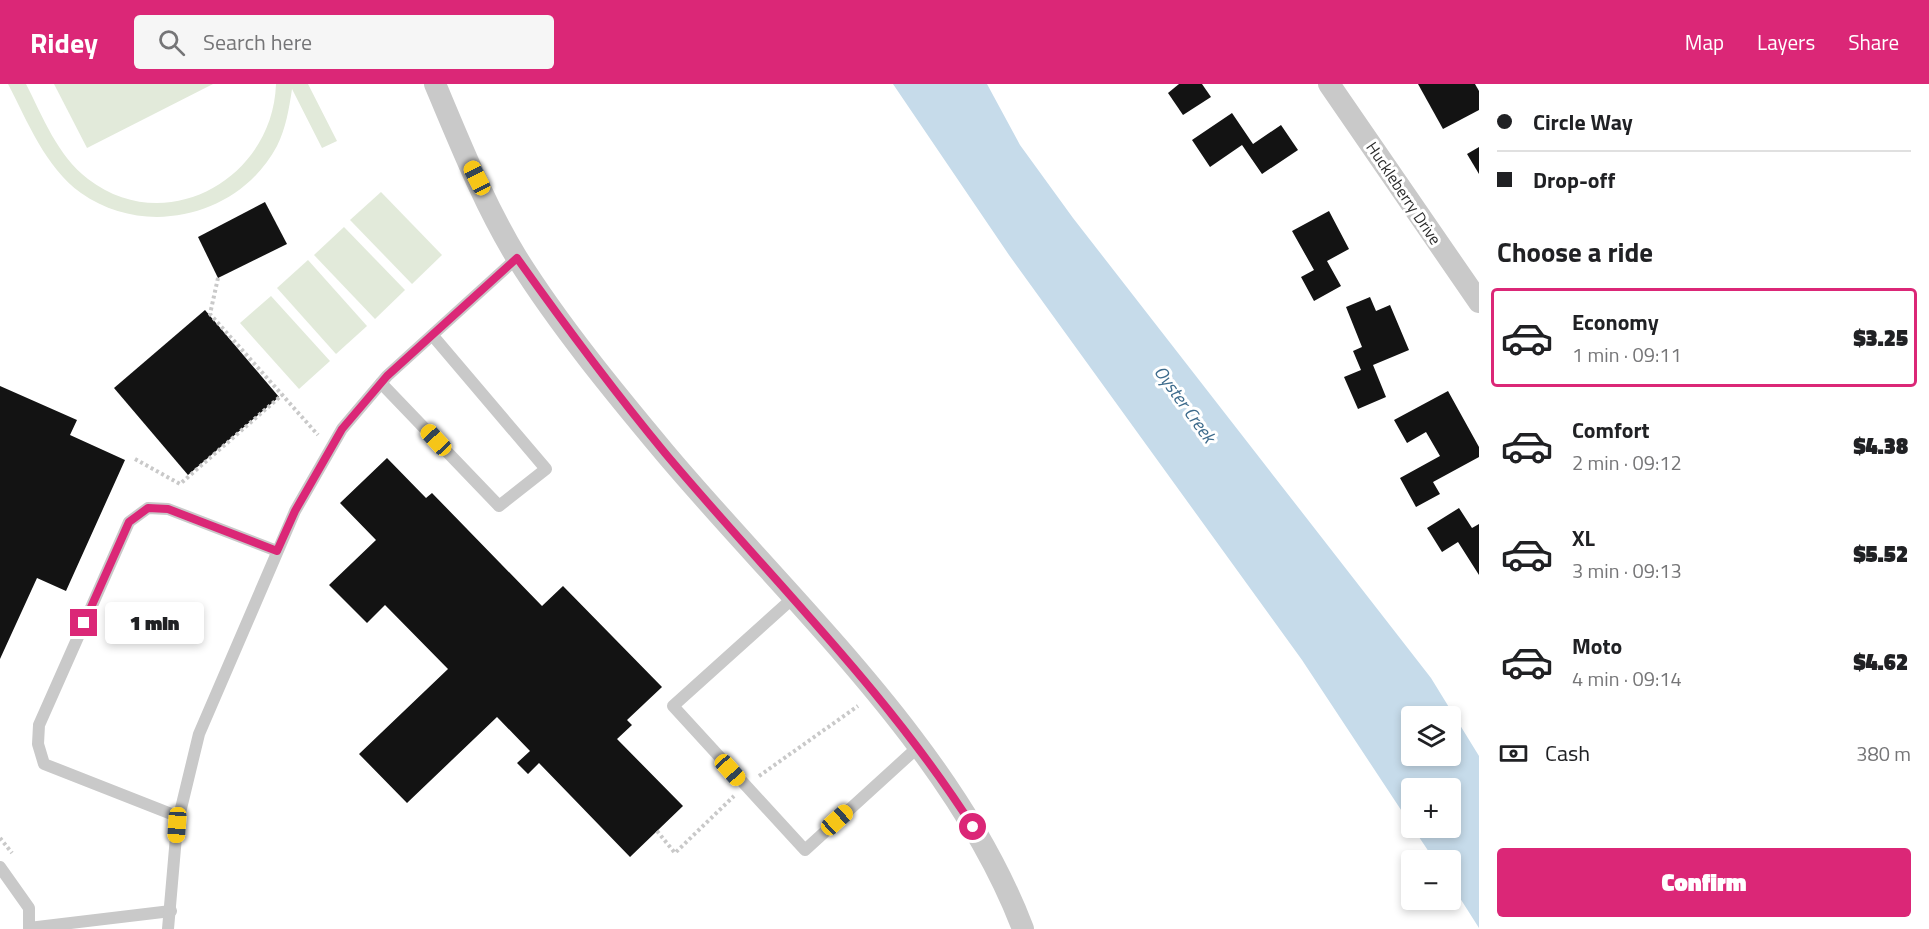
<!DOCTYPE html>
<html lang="en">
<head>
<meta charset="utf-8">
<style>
	body { margin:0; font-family:"Titillium Web",sans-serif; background:#f6f6f6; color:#202124; height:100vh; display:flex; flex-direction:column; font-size:22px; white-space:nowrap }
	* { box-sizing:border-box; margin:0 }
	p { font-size:20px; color:#757577 }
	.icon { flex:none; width:33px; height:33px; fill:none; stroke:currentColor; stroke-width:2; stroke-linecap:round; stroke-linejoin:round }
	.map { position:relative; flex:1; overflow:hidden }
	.side { display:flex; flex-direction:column; background:#fff; width:450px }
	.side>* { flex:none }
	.top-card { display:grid; align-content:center; height:132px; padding:0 18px; background:#fff }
	.fabs { position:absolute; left:1401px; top:622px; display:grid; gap:12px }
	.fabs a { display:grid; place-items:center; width:60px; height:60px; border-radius:6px; background:#fff; box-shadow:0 3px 9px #0003; font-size:30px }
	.end { position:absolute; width:27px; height:27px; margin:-14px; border:8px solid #db2777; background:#fff; box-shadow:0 0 0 3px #fff }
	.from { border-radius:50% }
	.bubble { position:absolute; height:42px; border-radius:6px; background:#fff; box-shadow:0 3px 9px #0003; font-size:20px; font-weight:800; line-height:42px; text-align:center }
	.car { position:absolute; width:18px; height:36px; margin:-18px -9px; border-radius:8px; box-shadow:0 0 4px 2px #0007; background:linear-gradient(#f5c518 24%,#345 0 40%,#f5c518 0 76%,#345 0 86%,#f5c518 0) }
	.top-card b { display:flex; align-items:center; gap:21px; height:57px; font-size:22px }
	.top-card b+b { border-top:2px solid #e0e0e0 }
	.top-card i { width:15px; height:15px; background:#202124 }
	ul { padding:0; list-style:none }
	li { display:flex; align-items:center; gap:18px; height:99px; margin:0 12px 9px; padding:0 6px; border:3px solid transparent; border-radius:6px }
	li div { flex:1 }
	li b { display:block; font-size:22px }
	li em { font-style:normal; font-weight:800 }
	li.current { border-color:#db2777 }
	li>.icon { width:54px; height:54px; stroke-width:1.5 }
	h2 { padding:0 18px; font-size:27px; line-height:72px }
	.pay { display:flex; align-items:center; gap:15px; height:66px; padding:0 18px; font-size:22px }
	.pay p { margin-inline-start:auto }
	.primary-button { display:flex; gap:12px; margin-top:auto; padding:12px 18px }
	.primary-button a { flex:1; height:69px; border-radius:6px; background:#db2777; color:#fff; font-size:24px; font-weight:800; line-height:69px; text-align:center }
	header { display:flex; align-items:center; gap:36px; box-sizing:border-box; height:84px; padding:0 30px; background:#db2777; color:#fff }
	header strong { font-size:28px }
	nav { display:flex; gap:33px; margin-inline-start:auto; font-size:21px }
	.search { width:420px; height:54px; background:#f6f6f6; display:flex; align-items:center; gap:15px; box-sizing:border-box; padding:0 21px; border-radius:6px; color:#757577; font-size:22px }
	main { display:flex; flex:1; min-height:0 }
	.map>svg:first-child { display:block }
</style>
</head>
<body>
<header>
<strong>Ridey</strong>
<div class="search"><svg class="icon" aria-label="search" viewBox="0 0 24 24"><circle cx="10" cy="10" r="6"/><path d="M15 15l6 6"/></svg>Search here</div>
<nav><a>Map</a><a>Layers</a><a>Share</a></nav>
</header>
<main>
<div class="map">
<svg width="1479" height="845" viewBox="0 0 1479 845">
	<rect width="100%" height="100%" fill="#fff"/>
	<g fill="#e2eada">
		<path d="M8 0H26C43 33 57 71 88 95 166 155 273 95 276 0H308L337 57 322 64 292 5C289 25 286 44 277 62 240 132 146 155 81 109 45 83 28 38 8 0Z"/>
		<path d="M54 0H213L87 64Z"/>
		<path d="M381 108 442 171 412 200 350 136Z"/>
		<path d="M344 143 405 206 375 235 314 171Z"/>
		<path d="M308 176 367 242 336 270 277 204Z"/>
		<path d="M271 212 330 277 299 305 240 239Z"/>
	</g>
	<path fill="#c6dbea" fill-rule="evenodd" d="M893 0H987L1020 61 1073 134 1431 594 1479 672V844L1451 800 1450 777H1435L1413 744H1450V705H1412L1411 741 1302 576 1009 171ZM1412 633H1450V672H1412Z"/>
	<g fill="#131313">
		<path d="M1179 0H1202L1211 13 1183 31 1168 9Z"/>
		<path d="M1418 0H1475L1479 7V26L1443 45Z"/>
		<path d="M1232 29 1253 60 1281 41 1298 66 1262 90 1242 61 1210 83 1192 56Z"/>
		<path d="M1479 63V90L1467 70Z"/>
		<path d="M265 118 287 160 218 194 198 153Z"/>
		<path d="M1329 127 1349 165 1327 177 1341 202 1314 217 1301 193 1314 186 1292 147Z"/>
		<path d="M1370 213 1376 227 1390 221 1409 266 1373 281 1386 313 1358 325 1344 293 1361 286 1353 267 1362 263 1346 223Z"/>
		<path d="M205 226 279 313 188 391 114 304Z"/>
		<path d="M0 302 77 336 70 351 125 376 66 507 37 494 0 575Z"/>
		<path d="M1448 307 1479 363V373L1433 398 1440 410 1416 423 1400 394 1440 372 1426 348 1407 359 1394 336Z"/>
		<path d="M387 374 426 414 432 409 542 522 563 502 662 603 627 636 632 641 617 655 683 722 630 773 539 679 528 690 517 679 530 667 497 633 407 719 359 670 448 585 385 521 367 539 329 501 376 456 340 419Z"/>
		<path d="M1459 424 1472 444 1479 440V491L1458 458 1442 468 1427 444Z"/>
	</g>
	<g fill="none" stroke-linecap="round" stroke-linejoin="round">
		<g stroke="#c9c9c9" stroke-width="4" stroke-dasharray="3 3" stroke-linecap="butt">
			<path d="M218 194 210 230 318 351"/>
			<path d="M135 375 180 400 282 311"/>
			<path d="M759 692 858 622"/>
			<path d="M657 747 675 769 734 712"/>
			<path d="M0 754 12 769"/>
		</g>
		<g stroke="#c9c9c9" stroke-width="12">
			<path d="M381 299 499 422 546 385 433 252"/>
			<path d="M793 514 673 622 805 766 917 664"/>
			<path d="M179 733 44 680 38 660 39 641 129 438 148 424 168 425 277 467"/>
			<path d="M0 783 29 824V845"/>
			<path d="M29 844 171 827"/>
			<path d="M168 845 177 741 199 650 295 427 342 345 387 292 517 174"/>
		</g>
		<g stroke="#c9c9c9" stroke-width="22">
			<path d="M435 0C460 59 484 120 517 174 559 241 614 308 665 369 787 514 955 665 1023 845"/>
			<path d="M1329 0 1479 218"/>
		</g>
	</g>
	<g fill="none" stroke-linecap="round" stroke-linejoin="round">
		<path stroke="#db2777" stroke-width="8" d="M84 539 129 438 148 424 168 425 277 467 295 427 342 345 387 292 517 174C564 240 613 306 665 369 769 493 886 606 973 743"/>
	</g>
	<g text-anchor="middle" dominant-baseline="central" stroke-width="6" stroke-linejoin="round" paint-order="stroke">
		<g font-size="16" fill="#2c2c2c" stroke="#fff">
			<text transform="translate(1404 109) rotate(56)">Huckleberry Drive</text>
		</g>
		<g font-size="18" font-style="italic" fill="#3d6b8c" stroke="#fff">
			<text transform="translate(1185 320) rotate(54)">Oyster Creek</text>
		</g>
	</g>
</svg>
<div class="fabs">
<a><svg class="icon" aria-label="layers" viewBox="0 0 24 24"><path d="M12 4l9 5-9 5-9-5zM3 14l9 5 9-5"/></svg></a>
<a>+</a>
<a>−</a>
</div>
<i class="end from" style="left:973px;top:743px"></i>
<i class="end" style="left:84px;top:539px"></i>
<div class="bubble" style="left:105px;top:518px;width:99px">1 min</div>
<i class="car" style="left:477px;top:94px;rotate:333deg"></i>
<i class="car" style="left:436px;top:356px;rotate:317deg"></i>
<i class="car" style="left:730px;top:686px;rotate:138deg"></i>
<i class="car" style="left:837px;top:736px;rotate:48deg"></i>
<i class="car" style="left:177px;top:741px;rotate:184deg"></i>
</div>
<section class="side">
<div class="top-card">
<b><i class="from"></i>Circle Way</b>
<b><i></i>Drop-off</b>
</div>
<h2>Choose a ride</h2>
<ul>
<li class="current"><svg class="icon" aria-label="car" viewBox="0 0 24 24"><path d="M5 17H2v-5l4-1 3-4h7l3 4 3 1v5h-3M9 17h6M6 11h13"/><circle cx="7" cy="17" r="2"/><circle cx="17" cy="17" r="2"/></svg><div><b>Economy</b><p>1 min · 09:11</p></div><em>$3.25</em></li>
<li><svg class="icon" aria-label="car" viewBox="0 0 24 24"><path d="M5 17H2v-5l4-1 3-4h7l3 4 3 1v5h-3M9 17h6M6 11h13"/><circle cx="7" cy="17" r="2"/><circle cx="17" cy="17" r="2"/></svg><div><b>Comfort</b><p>2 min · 09:12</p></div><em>$4.38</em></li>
<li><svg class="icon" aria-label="car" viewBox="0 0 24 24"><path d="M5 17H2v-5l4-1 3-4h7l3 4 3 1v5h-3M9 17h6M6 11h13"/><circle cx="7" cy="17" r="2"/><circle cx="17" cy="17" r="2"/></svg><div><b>XL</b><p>3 min · 09:13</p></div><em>$5.52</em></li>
<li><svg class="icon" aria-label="car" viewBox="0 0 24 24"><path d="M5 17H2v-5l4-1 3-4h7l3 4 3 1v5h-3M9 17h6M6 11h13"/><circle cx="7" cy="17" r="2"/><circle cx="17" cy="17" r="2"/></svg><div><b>Moto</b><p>4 min · 09:14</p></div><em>$4.62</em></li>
</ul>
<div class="pay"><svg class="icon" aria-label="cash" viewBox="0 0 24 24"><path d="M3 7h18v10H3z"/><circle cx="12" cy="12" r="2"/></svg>Cash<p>380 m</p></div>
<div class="primary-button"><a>Confirm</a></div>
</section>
</main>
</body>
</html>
